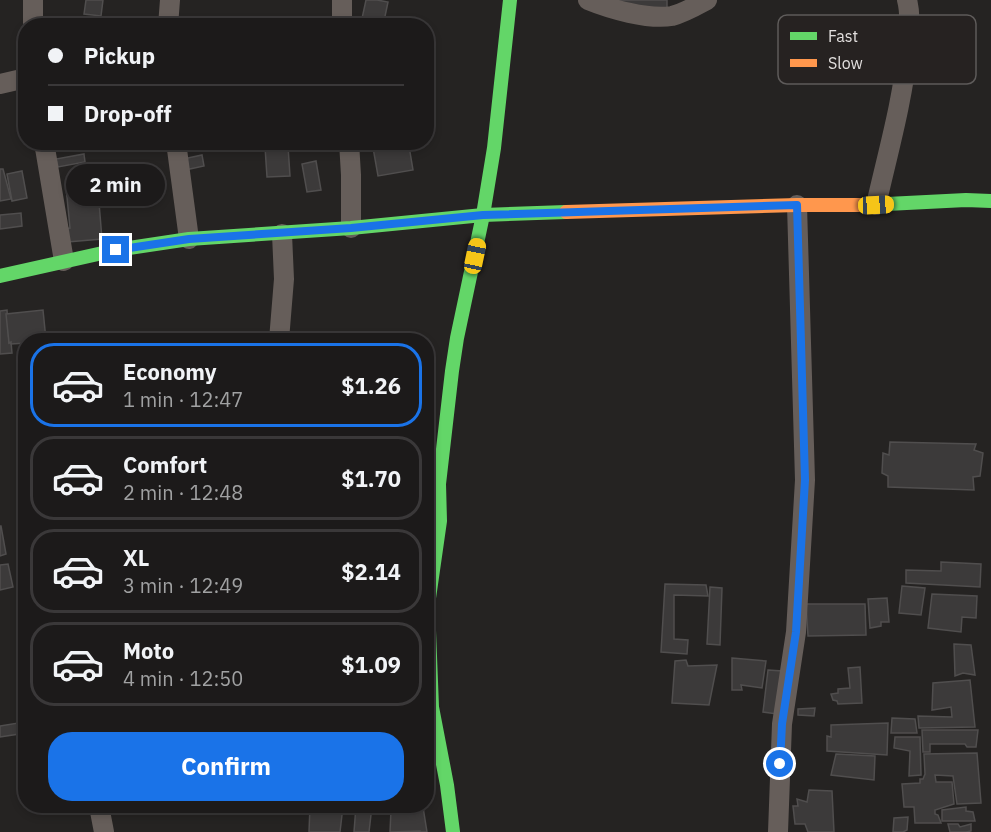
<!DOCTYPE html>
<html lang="en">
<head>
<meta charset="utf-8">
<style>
	body { margin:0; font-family:"IBM Plex Sans",sans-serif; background:#252323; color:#f1f3f6; height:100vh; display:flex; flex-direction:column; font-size:22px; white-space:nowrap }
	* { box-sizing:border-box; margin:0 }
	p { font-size:20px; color:#a0a1a2 }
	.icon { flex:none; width:33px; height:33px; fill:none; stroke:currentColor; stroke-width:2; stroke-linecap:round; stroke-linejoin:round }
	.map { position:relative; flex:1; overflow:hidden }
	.side { position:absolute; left:18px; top:333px; width:416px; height:480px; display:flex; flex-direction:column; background:#1c1a1a; border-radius:24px; box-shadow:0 3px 9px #0003,0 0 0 2px #3a3839 }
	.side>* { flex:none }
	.hud { position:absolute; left:18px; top:18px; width:416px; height:132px; border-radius:24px; box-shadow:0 3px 9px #0003,0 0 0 2px #3a3839; display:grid; align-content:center; height:132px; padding:0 30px; background:#1c1a1a }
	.end { position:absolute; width:27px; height:27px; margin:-14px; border:8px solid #1a73e8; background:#fff; box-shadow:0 0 0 3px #fff }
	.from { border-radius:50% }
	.bubble { position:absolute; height:42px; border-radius:21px; background:#1c1a1a; box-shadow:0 3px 9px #0003,0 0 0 2px #3a3839; font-size:20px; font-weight:800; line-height:42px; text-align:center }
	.car { position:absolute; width:18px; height:36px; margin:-18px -9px; border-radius:8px; box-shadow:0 0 4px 2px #0007; background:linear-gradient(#f5c518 24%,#345 0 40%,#f5c518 0 76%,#345 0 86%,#f5c518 0) }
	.hud b { display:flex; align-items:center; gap:21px; height:57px; font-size:22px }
	.hud b+b { border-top:2px solid #3a3839 }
	.hud i { width:15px; height:15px; background:#f1f3f6 }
	ul { padding:10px 0 0; list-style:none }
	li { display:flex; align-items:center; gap:18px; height:84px; margin:0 12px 9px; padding:0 18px; border:3px solid #3a3839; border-radius:24px }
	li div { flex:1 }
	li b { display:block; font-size:22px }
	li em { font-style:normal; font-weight:800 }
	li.on { border-color:#1a73e8 }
	li>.icon { width:54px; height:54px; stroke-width:1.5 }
	.button { display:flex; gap:12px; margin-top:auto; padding:12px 30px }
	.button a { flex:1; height:69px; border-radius:24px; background:#1a73e8; color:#fff; font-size:24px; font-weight:800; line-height:69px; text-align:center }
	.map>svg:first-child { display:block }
</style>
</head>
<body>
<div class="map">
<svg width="991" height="832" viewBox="0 0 991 832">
	<rect width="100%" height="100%" fill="#252322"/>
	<g fill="#3c3a3a" stroke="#504e4e" stroke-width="1.5">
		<path d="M86 0H103L101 16 84 14Z"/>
		<path d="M366 0H377L388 2 383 26 361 23Z"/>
		<path d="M608 0H667V12Z"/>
		<path d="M61 19 96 22V26H60Z"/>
		<path d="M80 142H96V149L81 150Z"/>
		<path d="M372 142H421V144L409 146 413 170 378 176Z"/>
		<path d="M288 146 290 176 267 177 265 147Z"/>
		<path d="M84 154 85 162 58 167 56 159Z"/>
		<path d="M202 155 204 166 185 170 183 159Z"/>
		<path d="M316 161 321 190 307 192 302 164Z"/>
		<path d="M132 163 140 192 107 201 99 172Z"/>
		<path d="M0 169H3L11 199 0 201Z"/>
		<path d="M22 171 27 198 12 201 7 174Z"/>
		<path d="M84 186 85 191 98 190 102 239 56 243 55 230 70 228 66 187Z"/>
		<path d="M21 213 22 226 0 229V215Z"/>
		<path d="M7 310 9 343 11 342 12 353 0 354V311Z"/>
		<path d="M43 310 46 340H26V343L11 344V342L9 343 6 314Z"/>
		<path d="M890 442 976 444 974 450 983 453 980 476 973 477 974 490 888 487V476L882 473 883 453 889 455Z"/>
		<path d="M0 526H1L6 554 0 556Z"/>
		<path d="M941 562 981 564 980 587 906 583V570L941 571Z"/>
		<path d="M8 564 13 587 0 590V565Z"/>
		<path d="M665 584 706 585 708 596 674 595V639L688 640 687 654 661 652Z"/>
		<path d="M902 586 925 588 921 615 899 613Z"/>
		<path d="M710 587 722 588 720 645 707 644Z"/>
		<path d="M932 594 977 596 976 618 962 617 961 632 928 628Z"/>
		<path d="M887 598 889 622H881V626L870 628 868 599Z"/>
		<path d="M806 604H865L866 635 808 636Z"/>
		<path d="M954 644 971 645 975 675 963 673 955 676Z"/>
		<path d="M732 658 766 661 762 688 741 685 742 690H732Z"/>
		<path d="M686 660 688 666 717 665 709 705 672 703 675 661Z"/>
		<path d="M860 667 862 703 838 704 837 701 833 700 831 694 838 693V689L850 688 848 668Z"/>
		<path d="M768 670 782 671 777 714 763 712Z"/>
		<path d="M970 680 975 727 919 728 918 716 952 717 951 707 932 710 933 683Z"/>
		<path d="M815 708 814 716 798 715V709Z"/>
		<path d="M892 718 915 719 917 733H891Z"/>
		<path d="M18 723 19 734 0 737V726Z"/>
		<path d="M888 723 887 755 827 751V736L831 737V725Z"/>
		<path d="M922 730H978L976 747H967L965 744H930V752H923Z"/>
		<path d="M895 737H920L921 775 909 776 910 751 894 748Z"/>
		<path d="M977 753 981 803 957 804 953 776 935 775 936 782H952L954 804 935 810V814L938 815 941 823H915L914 807H904L902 784 920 783V779H923L925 774 924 754Z"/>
		<path d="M836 754 875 756 874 780 831 775Z"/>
		<path d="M809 790 832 791 834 832H808L805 824H795L793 806H798L797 799 807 802Z"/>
		<path d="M310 806H343L340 832H309Z"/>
		<path d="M356 806H372L369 832H354Z"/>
		<path d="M423 807 427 832H420V831L390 832 391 810Z"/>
		<path d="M966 807V811L973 812 975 821H942V810Z"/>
		<path d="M908 817 907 830 903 832H893L894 818Z"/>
		<path d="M948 824H958L960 827 971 824V831L966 832H950Z"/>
	</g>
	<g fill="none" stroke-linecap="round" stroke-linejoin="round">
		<g stroke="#665e5a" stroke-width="20">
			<path d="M588 0C610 9 648 20 672 16 684 13 696 6 707 0"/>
			<path d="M33 26V0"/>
			<path d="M168 26 170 0"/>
			<path d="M342 26V0"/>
			<path d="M0 84 26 78"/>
			<path d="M44 142 64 261"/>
			<path d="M176 142 189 239"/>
			<path d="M349 142 351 175V228"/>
			<path d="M876 205C888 152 903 100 908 46 909 31 911 14 907 0"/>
			<path d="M279 340 284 279 282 234"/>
			<path d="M99 806 104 832"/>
			<path d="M778 832 782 724 796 632 805 480 797 205"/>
		</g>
		<g stroke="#63d668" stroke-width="14">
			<path d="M867 205 966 200 991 201"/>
			<path d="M0 276 116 250 189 239 351 228 483 215 566 212"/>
			<path d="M453 832 447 785 432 707 428 605 440 521 439 484 452 371 457 338 483 215 494 148 510 0"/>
		</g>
		<path stroke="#ff974d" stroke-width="14" d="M566 212 797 205H867"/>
	</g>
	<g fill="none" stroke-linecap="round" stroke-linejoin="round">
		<path stroke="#1a73e8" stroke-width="8" d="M116 250 189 239 351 228 483 215 797 205 805 480 796 632 782 724 780 764"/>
	</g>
	<rect x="778" y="15" width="198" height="69" rx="9" fill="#262221" stroke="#5e5b5a" stroke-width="1.5"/>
	<rect x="790" y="32" width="27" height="8" fill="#63d668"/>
	<rect x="790" y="59" width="27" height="8" fill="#ff974d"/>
	<g font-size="16" fill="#e2dfde">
		<text x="828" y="42">Fast</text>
		<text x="828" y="69">Slow</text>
	</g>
</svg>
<i class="end from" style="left:780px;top:764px"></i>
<i class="end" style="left:116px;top:250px"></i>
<div class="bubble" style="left:66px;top:164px;width:99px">2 min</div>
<i class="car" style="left:876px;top:205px;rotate:87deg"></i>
<i class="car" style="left:475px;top:256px;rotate:12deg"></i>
<div class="hud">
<b><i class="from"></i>Pickup</b>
<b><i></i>Drop-off</b>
</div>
<section class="side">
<ul>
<li class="on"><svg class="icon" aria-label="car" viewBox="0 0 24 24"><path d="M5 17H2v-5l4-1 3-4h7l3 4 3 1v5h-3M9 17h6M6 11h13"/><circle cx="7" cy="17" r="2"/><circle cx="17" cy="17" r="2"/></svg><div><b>Economy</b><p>1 min · 12:47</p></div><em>$1.26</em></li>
<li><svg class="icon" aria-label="car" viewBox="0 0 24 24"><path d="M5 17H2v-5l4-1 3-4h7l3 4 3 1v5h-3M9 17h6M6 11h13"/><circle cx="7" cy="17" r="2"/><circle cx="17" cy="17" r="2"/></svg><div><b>Comfort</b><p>2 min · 12:48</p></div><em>$1.70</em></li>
<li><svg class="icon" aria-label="car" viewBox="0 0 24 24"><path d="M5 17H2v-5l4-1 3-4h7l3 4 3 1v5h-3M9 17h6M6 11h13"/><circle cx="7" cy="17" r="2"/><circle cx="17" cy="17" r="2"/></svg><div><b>XL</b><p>3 min · 12:49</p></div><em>$2.14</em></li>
<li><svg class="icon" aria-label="car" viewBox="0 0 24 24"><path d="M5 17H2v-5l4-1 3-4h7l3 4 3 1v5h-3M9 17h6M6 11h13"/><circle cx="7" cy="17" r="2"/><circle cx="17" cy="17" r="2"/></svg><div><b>Moto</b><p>4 min · 12:50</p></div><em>$1.09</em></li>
</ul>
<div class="button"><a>Confirm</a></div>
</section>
</div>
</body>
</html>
